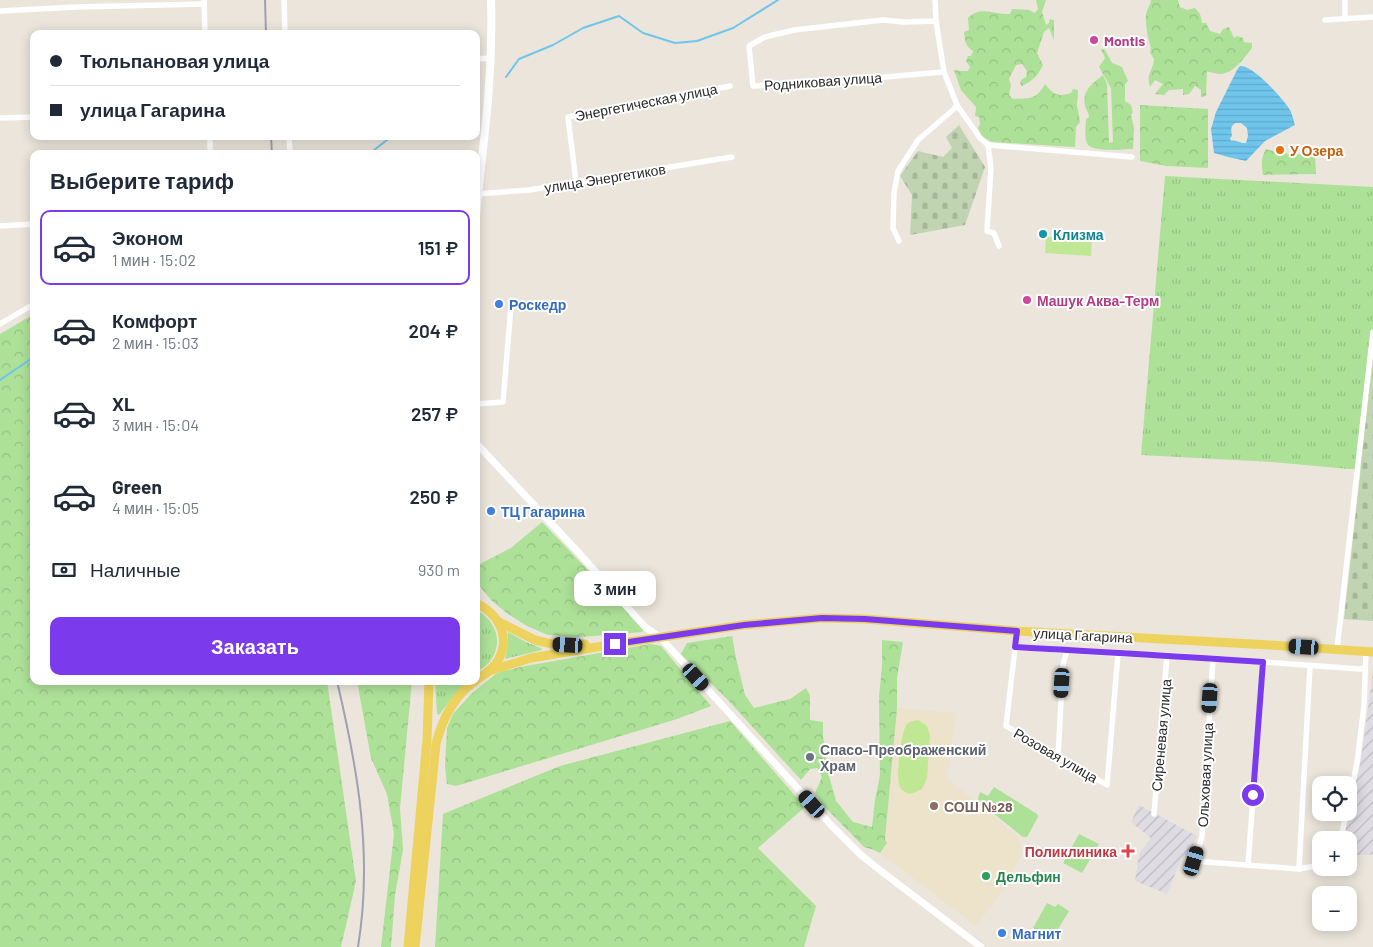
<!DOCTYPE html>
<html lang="ru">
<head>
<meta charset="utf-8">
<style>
	body { margin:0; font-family:Barlow,sans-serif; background:#f2f2f3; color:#1f2937; height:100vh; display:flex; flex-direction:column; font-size:19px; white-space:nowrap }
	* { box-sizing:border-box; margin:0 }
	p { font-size:16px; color:#747a83 }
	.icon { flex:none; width:28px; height:28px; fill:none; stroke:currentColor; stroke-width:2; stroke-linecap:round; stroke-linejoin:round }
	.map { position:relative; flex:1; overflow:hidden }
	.details { position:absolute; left:30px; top:150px; width:450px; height:535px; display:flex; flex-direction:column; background:#fff; border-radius:10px; box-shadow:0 2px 12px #0003 }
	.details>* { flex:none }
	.guide { position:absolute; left:30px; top:30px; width:450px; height:110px; border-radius:10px; box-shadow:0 2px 12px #0003; display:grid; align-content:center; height:110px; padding:0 20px; background:#fff }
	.tools { position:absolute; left:1312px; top:776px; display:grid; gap:10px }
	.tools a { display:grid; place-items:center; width:45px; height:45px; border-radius:10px; background:#fff; box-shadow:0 2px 12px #0003; font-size:25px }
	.end { position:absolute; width:22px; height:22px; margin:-11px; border:6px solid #7c3aed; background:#fff; box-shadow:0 0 0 2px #fff }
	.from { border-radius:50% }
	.bubble { position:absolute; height:35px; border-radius:10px; background:#fff; box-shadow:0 2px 12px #0003; font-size:16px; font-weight:600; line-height:35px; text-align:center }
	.car { position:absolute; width:15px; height:30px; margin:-15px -8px; border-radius:6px; box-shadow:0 0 4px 1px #0007; background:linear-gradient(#222 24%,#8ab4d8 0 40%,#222 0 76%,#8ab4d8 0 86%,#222 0) }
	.guide b { display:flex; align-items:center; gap:18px; height:48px; font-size:19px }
	.guide b+b { border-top:1px solid #e0e1e3 }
	.guide i { width:12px; height:12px; background:#1f2937 }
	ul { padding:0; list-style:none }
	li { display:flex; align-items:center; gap:15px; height:75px; margin:0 10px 8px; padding:0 10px; border:2px solid transparent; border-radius:10px }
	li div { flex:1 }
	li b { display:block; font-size:19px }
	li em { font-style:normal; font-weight:600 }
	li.on { border-color:#7c3aed }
	li>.icon { width:45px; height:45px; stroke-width:1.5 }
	h2 { padding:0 20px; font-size:22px; line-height:60px }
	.pay { display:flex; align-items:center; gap:12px; height:55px; padding:0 20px; font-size:19px }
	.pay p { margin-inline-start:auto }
	.button { display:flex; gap:10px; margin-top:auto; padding:10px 20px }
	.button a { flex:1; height:58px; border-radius:10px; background:#7c3aed; color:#fff; font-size:20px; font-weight:600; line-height:58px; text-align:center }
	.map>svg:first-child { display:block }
</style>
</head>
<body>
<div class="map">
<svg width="1373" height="947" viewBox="0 0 1373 947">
	<defs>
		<pattern id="industrial-furrows" width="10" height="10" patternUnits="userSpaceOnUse" patternTransform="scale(1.25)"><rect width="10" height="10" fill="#dedbe3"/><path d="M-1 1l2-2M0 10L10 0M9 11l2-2" fill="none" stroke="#bebcc3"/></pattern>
		<pattern id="grass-tufts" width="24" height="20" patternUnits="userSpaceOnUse" patternTransform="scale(1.25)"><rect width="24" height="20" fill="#ade198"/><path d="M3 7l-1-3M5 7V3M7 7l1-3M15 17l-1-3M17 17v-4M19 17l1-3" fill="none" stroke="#95c183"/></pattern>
		<pattern id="forest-crowns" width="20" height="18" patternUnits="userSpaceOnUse" patternTransform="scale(1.25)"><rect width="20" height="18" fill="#ade198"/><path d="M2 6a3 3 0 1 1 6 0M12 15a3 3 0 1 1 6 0" fill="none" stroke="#95c183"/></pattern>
		<pattern id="cemetery-stones" width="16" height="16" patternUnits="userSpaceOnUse" patternTransform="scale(1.25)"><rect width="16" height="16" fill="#c1d4b2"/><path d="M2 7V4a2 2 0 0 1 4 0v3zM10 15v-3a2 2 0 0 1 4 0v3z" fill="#a6b699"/></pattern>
		<pattern id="water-rules" width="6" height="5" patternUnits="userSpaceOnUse" patternTransform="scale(1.25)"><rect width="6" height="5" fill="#6fc5ec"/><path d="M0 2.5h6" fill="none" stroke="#60a9ca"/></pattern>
	</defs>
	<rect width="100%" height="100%" fill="#ebe5db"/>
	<g fill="url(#industrial-furrows)">
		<path d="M1373 670V854L1368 855H1349V840H1342L1361 760Z"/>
		<path d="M1139 805 1197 836 1190 852 1180 862 1167 894 1135 881 1139 854 1151 838 1131 822Z"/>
	</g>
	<path fill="#ece3ca" d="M897 708 956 713 947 778 1015 834 1020 840 1022 852 1006 887 976 926 880 853 887 843 885 840Z"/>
	<g fill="url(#grass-tufts)">
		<path d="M1165 176 1373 187V358L1361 469H1349L1272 462 1141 455Z"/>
		<path d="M476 610C504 624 504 659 476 672Z"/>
		<path d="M508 632 526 642 541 648 542 650 505 659 508 645Z"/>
		<path d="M435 681C445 681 454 684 464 685L451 699 439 715 437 714Z"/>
	</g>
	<g fill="url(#forest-crowns)">
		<path d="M1036 0H1046L1042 12 1046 25 1049 23 1050 19 1054 20V40L1049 28 1044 32 1037 53 1043 65C1038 76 1032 81 1022 86L1020 84 1021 80 1026 77 1027 71 1022 64 1016 65 1009 79 1011 85 1009 95 1013 99C1030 98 1036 100 1045 84 1054 95 1057 97 1071 93L1073 89 1078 90 1077 105 1080 122 1076 127 1075 147 992 142 982 136 978 128 980 124 979 117 975 116 976 107 961 90 954 70 961 71H968L970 67 966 61 968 56H971L973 51C965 46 965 40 964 32L969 30 968 18C970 16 972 14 975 13 985 8 999 15 1010 14L1012 9 1029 10 1035 13 1038 9Z"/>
		<path d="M1151 0H1178L1180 7 1187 10 1195 8 1200 14 1202 23H1206L1210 31 1220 34 1223 29 1229 27 1234 38 1237 36 1243 38 1244 42 1252 43V48C1245 57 1233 74 1220 74 1216 74 1211 72 1207 71L1206 96 1201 97V90L1195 86 1189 94 1183 95V89L1169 90 1164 95 1155 94 1163 84 1155 80 1150 87C1146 72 1153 72 1154 59L1150 53 1151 47C1148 40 1144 19 1147 11 1148 7 1151 5 1151 0Z"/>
		<path d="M1101 49 1105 50 1112 63 1122 67 1128 81 1125 84V101L1131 105 1133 112 1131 115 1134 128 1133 149C1123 149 1090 153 1087 143 1084 136 1086 126 1086 119L1089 117C1089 112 1086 110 1085 106 1082 90 1092 84 1103 75L1107 84 1109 143 1113 142 1111 88 1099 67 1105 58Z"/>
		<path d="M1140 105 1208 109V168L1166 166 1140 161Z"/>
		<path d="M1266 149C1282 155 1299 154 1315 155L1316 174 1263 175C1261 164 1261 158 1266 149Z"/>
		<path d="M34 314V681H327L356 881 341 947H0V334Z"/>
		<path d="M542 522 644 629 642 632 582 637 548 635 527 626 508 614 492 601 476 582V566L511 548Z"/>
		<path d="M732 636 736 658 745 695 754 708 790 699 806 688 810 695V720L823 722V736L829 776 836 801 853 822 872 827 875 800 880 775 879 697 882 666V640L903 642 897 678V708L885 840 887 843 880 853 874 850 864 847 823 805 815 793 822 777 817 768 810 769 801 780 728 700 681 654 687 643Z"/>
		<path d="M650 644 661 646 711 706 677 719 456 786 447 784 445 766 447 728 453 714 471 694 497 673 520 667Z"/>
		<path d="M357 681H412L400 808 403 850 395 895 391 947H381L394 834 387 794 371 758Z"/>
		<path d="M730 721 805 807 758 848 816 906 804 947H435L443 814 560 766Z"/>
	</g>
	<g fill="url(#cemetery-stones)">
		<path d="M959 125 985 167 965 225 910 235 912 195 900 176 918 151 943 157 952 148 946 137Z"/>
		<path d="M1373 358V621L1344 619Z"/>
	</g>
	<g fill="#ade198">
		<path d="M994 787 1037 814 1038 817 1027 837H1023L979 802 978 798 980 792 988 796Z"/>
		<path d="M1079 834 1099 844 1082 873 1063 863Z"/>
		<path d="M1047 903 1055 907 1058 904 1069 911 1052 939 1033 928Z"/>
	</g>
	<g fill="#c0e894">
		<path d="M1046 237 1092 240 1091 256 1045 253Z"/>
		<path d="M918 720 927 726 930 735 927 778 922 789 916 792 909 794C906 792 902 791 900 787 895 779 901 731 907 724 910 721 914 721 918 720Z"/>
	</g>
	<path fill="url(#water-rules)" fill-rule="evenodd" d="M1240 66C1253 65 1280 96 1288 107 1292 112 1293 119 1295 125L1265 141 1246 161 1228 157 1214 153 1211 129 1216 112 1237 70ZM1236 123H1241L1247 128 1248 136 1246 143C1240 144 1236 139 1231 141L1230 138 1232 136C1231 131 1230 125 1236 123Z"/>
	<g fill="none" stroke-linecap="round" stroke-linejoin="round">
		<g stroke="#6fc5ec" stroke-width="2">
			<path d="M506 77 519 59 553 45 583 28 619 16 643 33 675 43 697 41 733 28 778 0"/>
			<path d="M369 154 392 136"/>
			<path d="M0 380 34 357"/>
		</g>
		<g stroke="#fff" stroke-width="5.5">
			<path d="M204 0 205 34"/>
			<path d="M284 0 285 34"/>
			<path d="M935 0 936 21 944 72 957 105 980 138 988 145 991 168 987 231 994 233 999 246"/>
			<path d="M1345 0V19"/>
			<path d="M0 11 76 7 204 4"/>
			<path d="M1325 20 1373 17"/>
			<path d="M936 21 904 22 883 20 794 30 765 37 749 46 753 86 825 82 944 72"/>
			<path d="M476 59 491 58"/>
			<path d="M0 118 34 117"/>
			<path d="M210 136V154"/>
			<path d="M289 136 290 154"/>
			<path d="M988 145 1132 157"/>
			<path d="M576 182 568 117 730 86"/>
			<path d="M476 194 529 190 732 157"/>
			<path d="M0 226 34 224"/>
			<path d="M899 241 893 228 894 193 898 171 918 140 954 109 957 105"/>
			<path d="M0 324 34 304"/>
			<path d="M476 404 503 402 511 306"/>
			<path d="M1017 631 1006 726 1107 785 1118 654"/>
			<path d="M1015 647 1118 654 1167 655 1360 669 1365 668"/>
			<path d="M1337 649 1373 332"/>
			<path d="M1213 658 1202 837 1194 861 1299 869 1315 866 1321 864"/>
			<path d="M1058 757 1063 665 1067 650"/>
			<path d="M1349 801 1357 763 1364 706 1366 651"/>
			<path d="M1154 814 1167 655"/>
			<path d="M1341 840 1346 812"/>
			<path d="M1248 865 1263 662"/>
			<path d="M1299 869 1310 666"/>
		</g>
		<path stroke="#fff" stroke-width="7" d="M476 443 579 553 645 627 660 637 831 825 861 855 881 871 981 947"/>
		<path stroke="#fff" stroke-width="8" d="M476 217C479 178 485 139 488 99 491 66 492 33 491 0"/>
		<g stroke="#edd25d" stroke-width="9">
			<path d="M476 603C499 614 512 638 497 662 492 670 484 675 476 680"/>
			<path d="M499 622 535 640 552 644H585"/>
			<path d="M489 671 531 658 615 644 743 625 822 618 865 619 1017 631 1270 645 1373 652"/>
			<path d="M408 947 427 740 429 681"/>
			<path d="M415 947 436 744C442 720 454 696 475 681"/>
		</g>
		<g stroke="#9ea0b3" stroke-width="2">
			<path d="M265 0 266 34"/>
			<path d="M271 136 272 154"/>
			<path d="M337 681C358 770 373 856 358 947"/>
		</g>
	</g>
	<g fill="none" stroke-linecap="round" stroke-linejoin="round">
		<path stroke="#7c3aed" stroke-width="6" d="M615 644 744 625 822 618 865 619 1017 631 1015 647C1098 652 1181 656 1263 662L1253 795"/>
	</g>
	<g fill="#d1479c" stroke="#fff" stroke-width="2">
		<circle cx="1094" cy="40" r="5"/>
		<circle cx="1027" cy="300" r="5"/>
	</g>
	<circle fill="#e8710a" stroke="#fff" stroke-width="2" cx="1280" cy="150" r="5"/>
	<circle fill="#0f9aa8" stroke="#fff" stroke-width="2" cx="1043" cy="234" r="5"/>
	<g fill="#3f7fe0" stroke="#fff" stroke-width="2">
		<circle cx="499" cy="304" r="5"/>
		<circle cx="491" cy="511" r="5"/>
		<circle cx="1002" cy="933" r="5"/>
	</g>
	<circle fill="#6b7280" stroke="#fff" stroke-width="2" cx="810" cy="757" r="5"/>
	<circle fill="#8d6e63" stroke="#fff" stroke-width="2" cx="934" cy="806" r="5"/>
	<path fill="#e0444e" stroke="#fff" stroke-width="2" d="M1125.5 843.5h5v5h5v5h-5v5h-5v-5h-5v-5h5z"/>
	<circle fill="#2e9e5b" stroke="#fff" stroke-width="2" cx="986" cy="876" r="5"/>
	<g text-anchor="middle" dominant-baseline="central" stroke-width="4" stroke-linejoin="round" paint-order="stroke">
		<g font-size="14" font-weight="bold" fill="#b23c85" stroke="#fff" text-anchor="start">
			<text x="1104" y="40">Montis</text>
			<text x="1037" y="300">Машук Аква-Терм</text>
		</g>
		<g font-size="14" fill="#292929" stroke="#fff">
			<text transform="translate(823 81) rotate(-4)">Родниковая улица</text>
			<text transform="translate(646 102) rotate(-11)">Энергетическая улица</text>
			<text transform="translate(605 178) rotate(-9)">улица Энергетиков</text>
			<text transform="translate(1083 635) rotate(3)">улица Гагарина</text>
			<text transform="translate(1161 735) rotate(-85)">Сиреневая улица</text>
			<text transform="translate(1056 755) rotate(30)">Розовая улица</text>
			<text transform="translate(1205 775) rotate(-87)">Ольховая улица</text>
		</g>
		<g font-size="14" font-weight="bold" fill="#c56008" stroke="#fff" text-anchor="start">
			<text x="1290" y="150">У Озера</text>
		</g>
		<g font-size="14" font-weight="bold" fill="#0d838f" stroke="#fff" text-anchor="start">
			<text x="1053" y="234">Клизма</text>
		</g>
		<g font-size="14" font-weight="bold" fill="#366cbe" stroke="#fff" text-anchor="start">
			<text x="509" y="304">Роскедр</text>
			<text x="501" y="511">ТЦ Гагарина</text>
			<text x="1012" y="933">Магнит</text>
		</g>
		<g font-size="14" font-weight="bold" fill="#5b616d" stroke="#fff" text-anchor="start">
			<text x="820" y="749">Спасо-Преображенский<tspan x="820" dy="16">Храм</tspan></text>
		</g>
		<g font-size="14" font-weight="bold" fill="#785e54" stroke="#fff" text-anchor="start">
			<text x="944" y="806">СОШ №28</text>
		</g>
		<g font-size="14" font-weight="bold" fill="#be3a42" stroke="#fff" text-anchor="end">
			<text x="1117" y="851">Поликлиника</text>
		</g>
		<g font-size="14" font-weight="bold" fill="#27864d" stroke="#fff" text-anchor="start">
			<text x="996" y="876">Дельфин</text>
		</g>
	</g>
</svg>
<div class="tools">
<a><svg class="icon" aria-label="locate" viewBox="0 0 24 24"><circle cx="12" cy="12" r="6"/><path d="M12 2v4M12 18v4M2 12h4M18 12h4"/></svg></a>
<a>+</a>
<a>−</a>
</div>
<i class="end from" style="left:1253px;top:795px"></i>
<i class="end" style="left:615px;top:644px"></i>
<div class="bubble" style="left:574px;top:571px;width:82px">3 мин</div>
<i class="car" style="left:568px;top:645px;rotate:273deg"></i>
<i class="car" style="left:1304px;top:647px;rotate:274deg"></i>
<i class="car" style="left:696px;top:677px;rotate:138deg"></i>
<i class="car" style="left:1062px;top:683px;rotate:184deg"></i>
<i class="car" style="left:1210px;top:698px;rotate:184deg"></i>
<i class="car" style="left:812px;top:804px;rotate:318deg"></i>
<i class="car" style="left:1194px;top:861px;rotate:17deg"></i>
<div class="guide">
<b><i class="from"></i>Тюльпановая улица</b>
<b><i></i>улица Гагарина</b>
</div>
<section class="details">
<h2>Выберите тариф</h2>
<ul>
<li class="on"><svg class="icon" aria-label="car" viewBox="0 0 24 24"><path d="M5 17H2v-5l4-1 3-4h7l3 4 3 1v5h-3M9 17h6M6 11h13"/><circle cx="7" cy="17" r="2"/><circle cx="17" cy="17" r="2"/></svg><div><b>Эконом</b><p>1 мин · 15:02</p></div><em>151 ₽</em></li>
<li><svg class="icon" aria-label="car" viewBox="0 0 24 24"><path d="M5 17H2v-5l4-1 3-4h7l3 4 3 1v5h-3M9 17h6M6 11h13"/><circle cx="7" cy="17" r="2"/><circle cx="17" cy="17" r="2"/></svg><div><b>Комфорт</b><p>2 мин · 15:03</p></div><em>204 ₽</em></li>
<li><svg class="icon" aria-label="car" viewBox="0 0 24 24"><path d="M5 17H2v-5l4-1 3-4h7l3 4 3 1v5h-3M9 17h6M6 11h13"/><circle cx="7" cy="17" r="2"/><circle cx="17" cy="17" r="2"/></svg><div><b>XL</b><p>3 мин · 15:04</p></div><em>257 ₽</em></li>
<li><svg class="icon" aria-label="car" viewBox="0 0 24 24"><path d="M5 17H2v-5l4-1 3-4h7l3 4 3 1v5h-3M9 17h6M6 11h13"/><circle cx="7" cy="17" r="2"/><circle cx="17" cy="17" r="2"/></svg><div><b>Green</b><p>4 мин · 15:05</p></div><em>250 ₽</em></li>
</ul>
<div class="pay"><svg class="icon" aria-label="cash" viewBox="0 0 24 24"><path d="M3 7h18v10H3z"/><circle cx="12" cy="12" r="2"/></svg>Наличные<p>930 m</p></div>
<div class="button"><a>Заказать</a></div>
</section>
</div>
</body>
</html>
